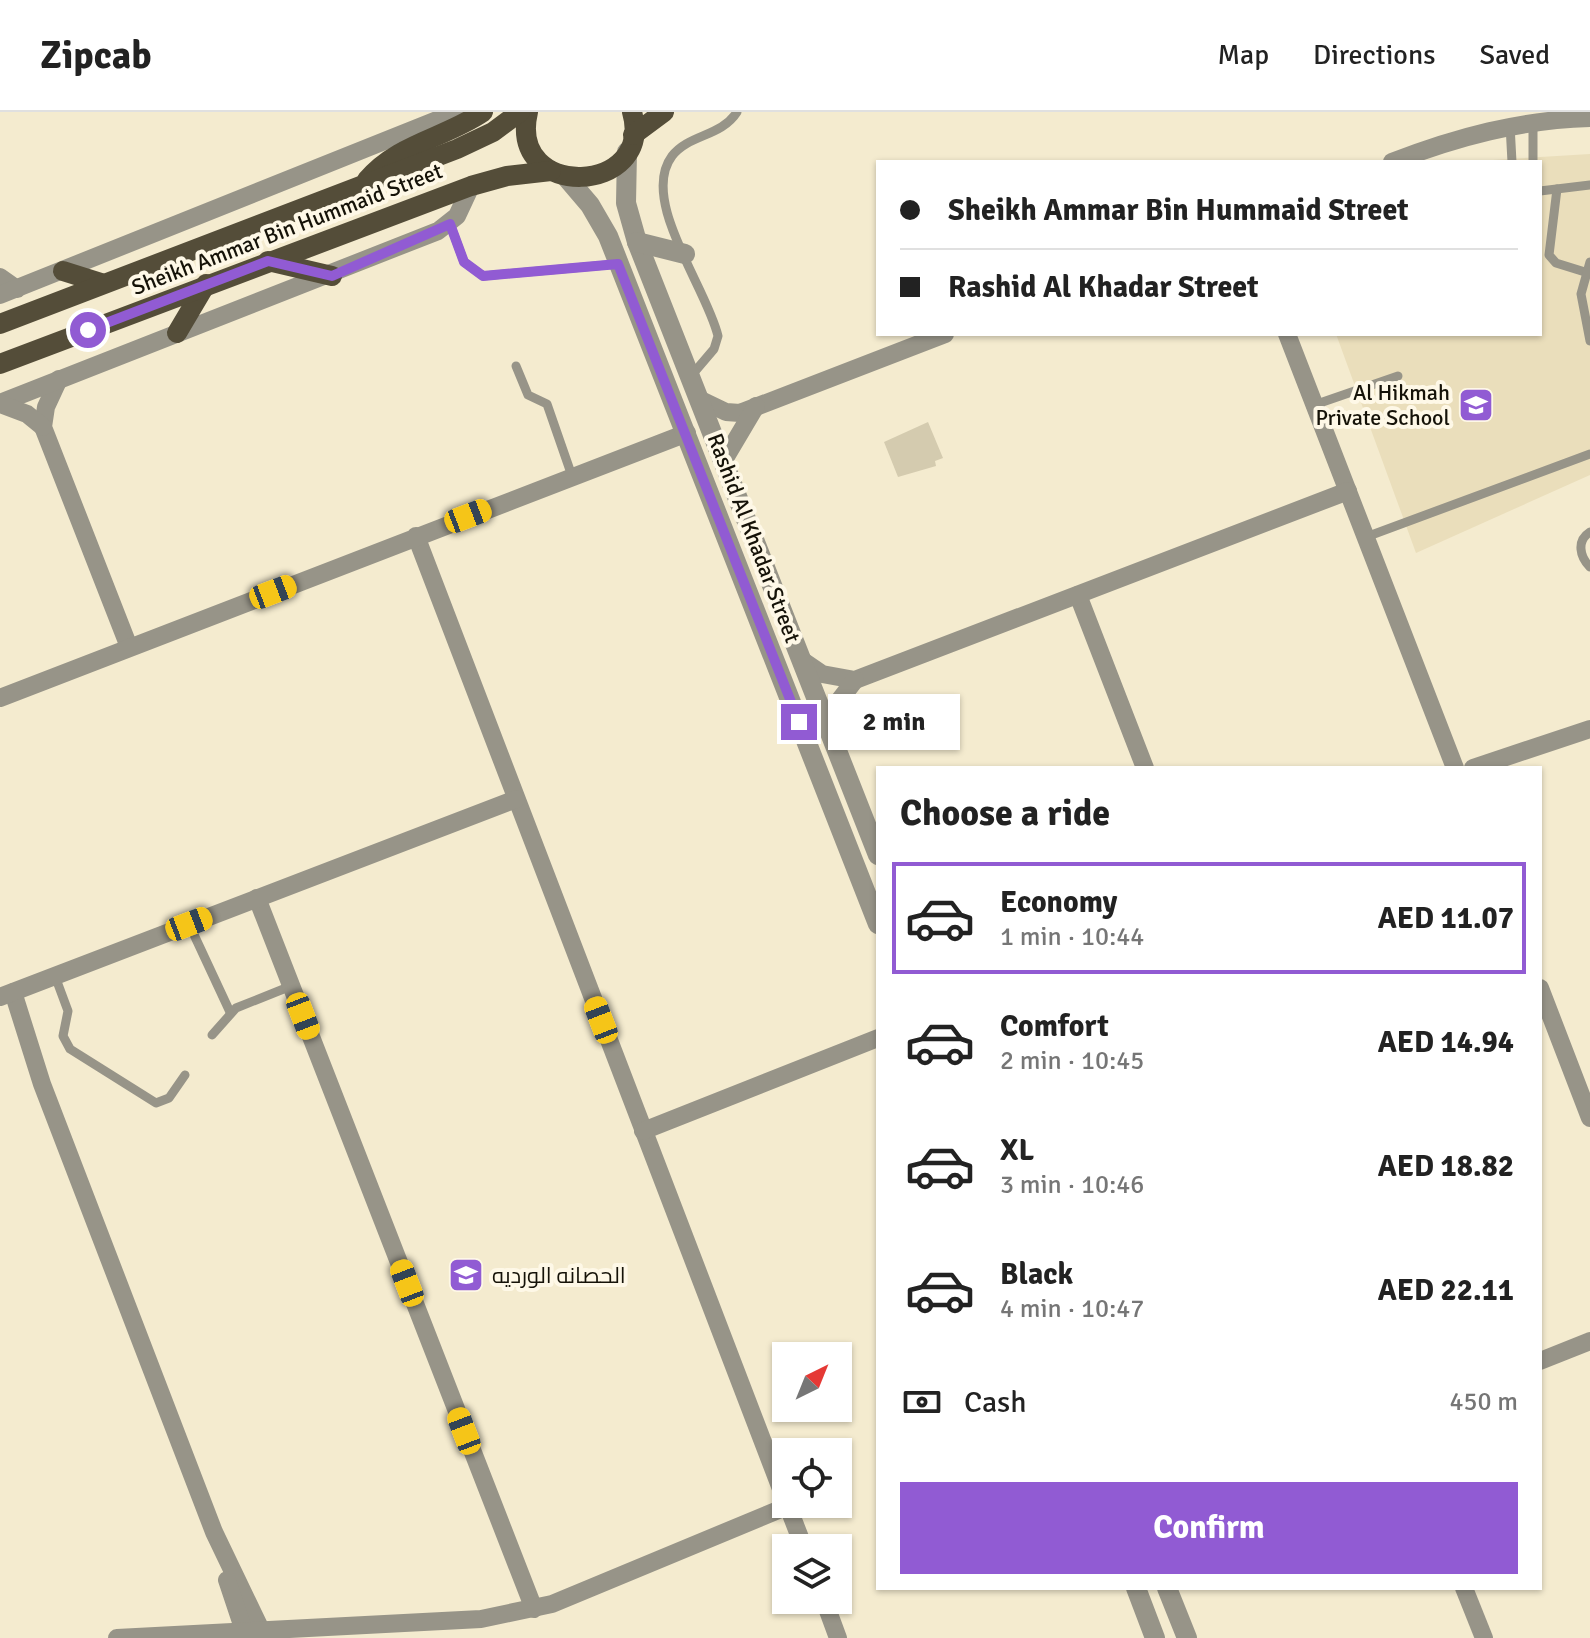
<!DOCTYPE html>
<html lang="en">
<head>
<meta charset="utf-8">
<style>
	body { margin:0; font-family:Signika,Cairo,sans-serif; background:#f6f6f6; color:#222; height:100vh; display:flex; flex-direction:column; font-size:30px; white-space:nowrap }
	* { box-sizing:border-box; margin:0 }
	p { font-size:26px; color:#767676 }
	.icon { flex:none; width:44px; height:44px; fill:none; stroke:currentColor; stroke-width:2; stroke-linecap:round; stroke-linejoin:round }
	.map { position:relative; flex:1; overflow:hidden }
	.drawer { position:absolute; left:876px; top:654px; width:666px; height:824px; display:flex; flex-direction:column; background:#fff; border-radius:0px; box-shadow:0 2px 6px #0004 }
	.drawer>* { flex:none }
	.top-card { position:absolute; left:876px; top:48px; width:666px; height:176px; border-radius:0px; box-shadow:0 2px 6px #0004; display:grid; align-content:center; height:176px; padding:0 24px; background:#fff }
	.needle { width:52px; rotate:43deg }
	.tools { position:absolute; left:772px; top:1230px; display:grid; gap:16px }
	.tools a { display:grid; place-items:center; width:80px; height:80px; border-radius:0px; background:#fff; box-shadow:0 2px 6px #0004; font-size:40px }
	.end { position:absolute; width:36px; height:36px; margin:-18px; border:10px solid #915bd3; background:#fff; box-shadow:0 0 0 4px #fff }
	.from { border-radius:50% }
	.bubble { position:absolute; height:56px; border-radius:0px; background:#fff; box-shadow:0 2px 6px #0004; font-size:26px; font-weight:800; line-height:56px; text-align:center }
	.car { position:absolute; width:24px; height:48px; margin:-24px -12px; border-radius:10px; box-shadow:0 0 6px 2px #0007; background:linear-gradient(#f5c518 24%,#345 0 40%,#f5c518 0 76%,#345 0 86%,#f5c518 0) }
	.top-card b { display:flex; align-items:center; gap:28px; height:76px; font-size:30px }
	.top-card b+b { border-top:2px solid #e0e0e0 }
	.top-card i { width:20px; height:20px; background:#222 }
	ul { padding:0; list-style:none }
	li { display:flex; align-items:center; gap:24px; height:112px; margin:0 16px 12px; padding:0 8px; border:4px solid transparent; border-radius:0px }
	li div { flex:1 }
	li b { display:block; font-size:30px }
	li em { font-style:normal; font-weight:800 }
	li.on { border-color:#915bd3 }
	li>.icon { width:72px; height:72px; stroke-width:1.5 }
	h2 { padding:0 24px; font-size:36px; line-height:96px }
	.pay { display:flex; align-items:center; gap:20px; height:88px; padding:0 24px; font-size:30px }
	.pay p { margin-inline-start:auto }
	.cta { display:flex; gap:16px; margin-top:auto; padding:16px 24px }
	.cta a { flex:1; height:92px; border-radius:0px; background:#915bd3; color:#fff; font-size:32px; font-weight:800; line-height:92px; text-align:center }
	header { display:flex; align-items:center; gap:48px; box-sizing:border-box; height:112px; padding:0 40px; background:#fff; border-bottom:2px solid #e0e0e0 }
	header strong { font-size:38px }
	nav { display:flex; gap:44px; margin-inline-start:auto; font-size:28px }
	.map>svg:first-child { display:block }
</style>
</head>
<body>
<header>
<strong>Zipcab</strong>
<nav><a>Map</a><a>Directions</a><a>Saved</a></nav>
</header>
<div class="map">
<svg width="1590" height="1526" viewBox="0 0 1590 1526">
	<rect width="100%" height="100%" fill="#f4ebcf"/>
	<path fill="#eadebb" d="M1590 42V363L1416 441 1336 222H1540V50H1460Z"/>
	<path fill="#d4cbaf" d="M928 310 943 346 935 349 936 354 898 365 884 330Z"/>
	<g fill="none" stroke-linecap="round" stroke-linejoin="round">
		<g stroke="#979488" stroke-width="9">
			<path d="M1533 9V50"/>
			<path d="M1510 13 1512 50"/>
			<path d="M1557 77 1549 143 1556 151 1585 160"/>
			<path d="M1540 79 1590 73"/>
			<path d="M450 112 464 150 483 164 618 152"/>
			<path d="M1590 150 1581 182 1590 229"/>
			<path d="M516 254 528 283 547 292 572 364"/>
			<path d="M691 264 714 237 718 224C707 176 639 88 672 44 689 22 721 25 737 0"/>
			<path d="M1314 293 1398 264"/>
			<path d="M1590 420C1576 429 1580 445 1590 455"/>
			<path d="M1366 425 1590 342"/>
			<path d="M189 812 230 900"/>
			<path d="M55 864 68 899 63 924 70 937 156 991 169 986 185 963"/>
			<path d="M212 923 236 896 291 874"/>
		</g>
		<g stroke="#979488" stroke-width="18">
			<path d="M1392 50C1457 25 1520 8 1590 6"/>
			<path d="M0 165 17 177"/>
			<path d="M0 183 457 0"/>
			<path d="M1287 222 1455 656"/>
			<path d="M59 267 46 295 43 315 129 535"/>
			<path d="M701 288 726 300 740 301 945 222"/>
			<path d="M0 291 438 119 457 104 471 74"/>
			<path d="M0 292 27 302 43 315"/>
			<path d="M724 348 756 294"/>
			<path d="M416 424 786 1390"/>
			<path d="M1078 483 1145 656"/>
			<path d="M803 549 822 562 855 568 1348 379"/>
			<path d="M0 586 687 321"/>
			<path d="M828 615 835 594 855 568"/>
			<path d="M1473 656 1590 617"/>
			<path d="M257 786 534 1497"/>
			<path d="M1540 876 1590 1006"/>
			<path d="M13 880 42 972 214 1420 261 1518"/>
			<path d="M0 885 516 687"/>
			<path d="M643 1019 878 926"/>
			<path d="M1540 1249 1590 1229"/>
			<path d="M787 1392 804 1436"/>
			<path d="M227 1468 244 1519"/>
			<path d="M1464 1476 1484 1526"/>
			<path d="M824 1488 838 1526"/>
			<path d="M117 1526 481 1507 552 1492 788 1394"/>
		</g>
		<g stroke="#979488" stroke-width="20">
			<path d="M627 40 626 91 637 130 878 743"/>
			<path d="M567 66 590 93 608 124 878 812"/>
			<path d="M637 130 685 142"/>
			<path d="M1136 1476 1155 1526"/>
			<path d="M1167 1476 1187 1526"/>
		</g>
		<g stroke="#544d39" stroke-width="20">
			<path d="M528 0C507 90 656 83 632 0"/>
			<path d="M633 23 664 0"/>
			<path d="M367 68C397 32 445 26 483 0"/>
			<path d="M268 149 332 164"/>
			<path d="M63 159 101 171"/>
			<path d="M0 212 457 37 493 20 520 0"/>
			<path d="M177 221 206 172"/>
			<path d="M0 252 471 74 507 64 551 59"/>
		</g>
	</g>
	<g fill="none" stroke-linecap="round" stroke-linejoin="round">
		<path stroke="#915bd3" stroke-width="10" d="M88 218 268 149 332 164 450 112 464 150 483 164 618 152 799 610"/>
	</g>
	<defs>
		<g id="school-square" transform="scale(1.8)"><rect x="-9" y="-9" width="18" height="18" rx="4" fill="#915bd3" stroke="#fef8e7"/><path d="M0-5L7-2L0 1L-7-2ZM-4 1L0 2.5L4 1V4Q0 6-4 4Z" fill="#fff"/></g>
	</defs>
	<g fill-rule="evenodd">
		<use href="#school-square" x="1476" y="293"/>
		<use href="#school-square" x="466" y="1163"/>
	</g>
	<g text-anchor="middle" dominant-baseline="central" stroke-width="8" stroke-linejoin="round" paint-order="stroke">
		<g font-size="22" fill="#151208" stroke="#fef8e7">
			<text transform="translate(287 117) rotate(-21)">Sheikh Ammar Bin Hummaid Street</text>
			<text transform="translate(754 426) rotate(69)">Rashid Al Khadar Street</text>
		</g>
		<g font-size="22" fill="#151208" stroke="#fef8e7" text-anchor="end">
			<text x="1450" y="280">Al Hikmah<tspan x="1450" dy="25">Private School</tspan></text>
			<text x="492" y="1163" text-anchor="start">الحصانه الورديه</text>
		</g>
	</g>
</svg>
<div class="tools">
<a><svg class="needle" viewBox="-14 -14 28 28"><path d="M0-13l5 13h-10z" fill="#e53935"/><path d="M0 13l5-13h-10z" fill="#767676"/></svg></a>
<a><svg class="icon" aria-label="locate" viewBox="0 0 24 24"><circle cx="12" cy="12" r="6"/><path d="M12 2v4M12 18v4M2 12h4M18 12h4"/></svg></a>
<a><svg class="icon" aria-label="layers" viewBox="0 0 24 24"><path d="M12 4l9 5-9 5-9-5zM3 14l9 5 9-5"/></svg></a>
</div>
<i class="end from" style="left:88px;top:218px"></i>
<i class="end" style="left:799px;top:610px"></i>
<div class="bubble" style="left:828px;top:582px;width:132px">2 min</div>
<i class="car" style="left:468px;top:404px;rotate:69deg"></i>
<i class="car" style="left:273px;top:480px;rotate:69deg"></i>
<i class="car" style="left:189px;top:812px;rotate:69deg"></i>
<i class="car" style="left:303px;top:904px;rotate:159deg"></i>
<i class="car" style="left:601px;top:908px;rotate:339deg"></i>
<i class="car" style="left:407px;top:1171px;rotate:339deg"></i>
<i class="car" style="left:464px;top:1319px;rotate:339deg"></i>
<div class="top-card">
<b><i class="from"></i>Sheikh Ammar Bin Hummaid Street</b>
<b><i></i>Rashid Al Khadar Street</b>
</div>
<section class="drawer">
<h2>Choose a ride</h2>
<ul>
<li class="on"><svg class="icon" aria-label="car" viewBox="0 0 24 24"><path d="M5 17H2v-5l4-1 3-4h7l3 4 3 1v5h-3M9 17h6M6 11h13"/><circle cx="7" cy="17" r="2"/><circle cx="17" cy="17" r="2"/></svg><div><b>Economy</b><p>1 min · 10:44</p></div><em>AED 11.07</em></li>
<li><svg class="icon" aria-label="car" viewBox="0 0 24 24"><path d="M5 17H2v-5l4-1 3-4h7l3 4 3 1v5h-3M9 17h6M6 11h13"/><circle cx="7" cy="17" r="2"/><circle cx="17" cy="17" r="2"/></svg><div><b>Comfort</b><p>2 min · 10:45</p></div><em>AED 14.94</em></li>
<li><svg class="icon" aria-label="car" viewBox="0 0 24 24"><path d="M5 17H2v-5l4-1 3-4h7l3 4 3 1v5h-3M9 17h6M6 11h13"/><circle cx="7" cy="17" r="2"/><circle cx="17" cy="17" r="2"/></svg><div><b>XL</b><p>3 min · 10:46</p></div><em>AED 18.82</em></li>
<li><svg class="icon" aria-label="car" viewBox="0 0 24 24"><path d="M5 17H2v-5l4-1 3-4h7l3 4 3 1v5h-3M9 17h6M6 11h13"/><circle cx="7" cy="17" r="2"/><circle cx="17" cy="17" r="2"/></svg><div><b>Black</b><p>4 min · 10:47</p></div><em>AED 22.11</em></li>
</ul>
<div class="pay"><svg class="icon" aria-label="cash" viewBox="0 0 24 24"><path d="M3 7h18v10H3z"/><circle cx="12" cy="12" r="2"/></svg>Cash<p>450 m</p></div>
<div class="cta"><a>Confirm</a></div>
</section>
</div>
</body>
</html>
